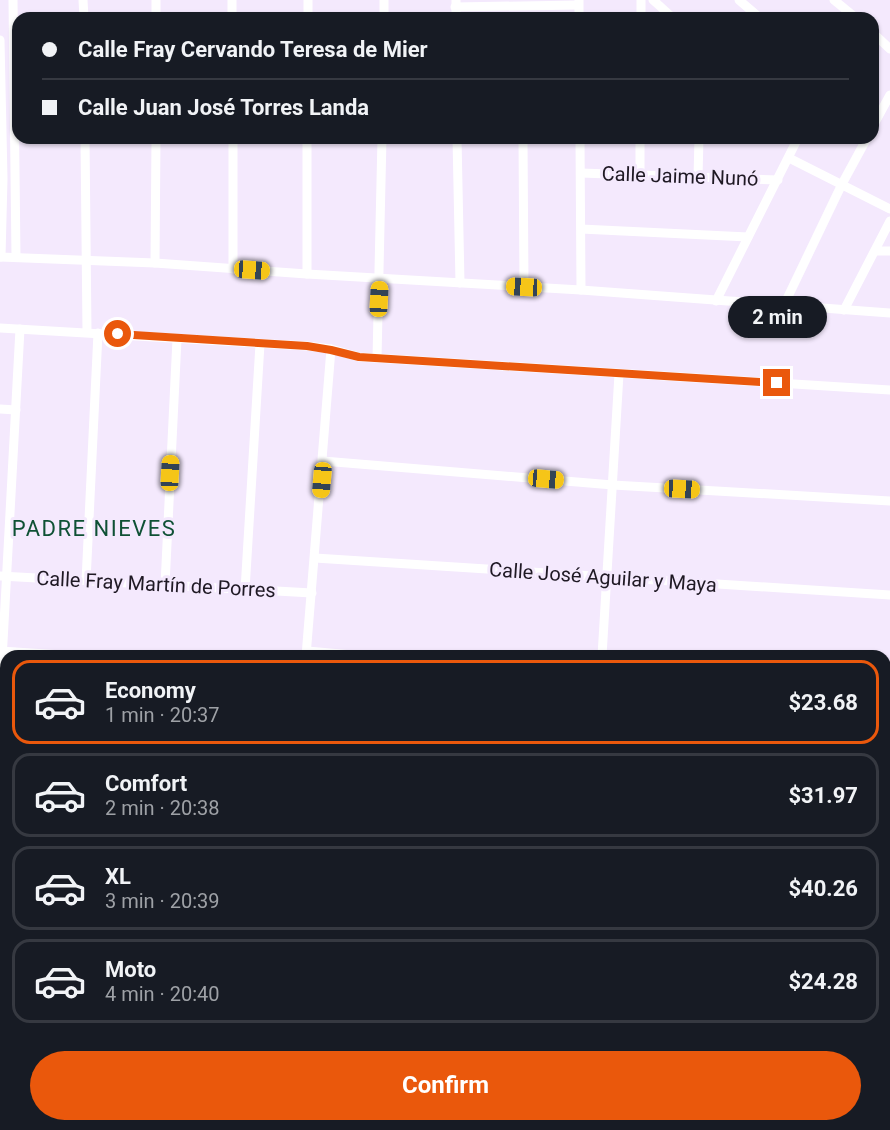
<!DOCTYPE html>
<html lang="en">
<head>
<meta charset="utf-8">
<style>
	body { margin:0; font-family:Roboto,sans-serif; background:#20242c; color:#f1f3f6; height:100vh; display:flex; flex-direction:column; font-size:22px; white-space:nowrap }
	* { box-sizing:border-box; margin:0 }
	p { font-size:20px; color:#9ea1a6 }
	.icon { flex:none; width:33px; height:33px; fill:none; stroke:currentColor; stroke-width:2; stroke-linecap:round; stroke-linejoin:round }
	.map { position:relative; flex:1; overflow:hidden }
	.side { position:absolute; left:0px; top:650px; width:891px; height:482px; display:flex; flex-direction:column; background:#171b24; border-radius:18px 18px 0 0; box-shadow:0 2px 4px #0004 }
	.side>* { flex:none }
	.guide { position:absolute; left:12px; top:12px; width:867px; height:132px; border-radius:18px; box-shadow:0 2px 4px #0004; display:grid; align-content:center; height:132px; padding:0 30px; background:#171b24 }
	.end { position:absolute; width:27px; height:27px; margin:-14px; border:8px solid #ea580c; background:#fff; box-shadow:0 0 0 3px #fff }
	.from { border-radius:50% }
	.bubble { position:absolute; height:42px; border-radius:21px; background:#171b24; box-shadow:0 2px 4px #0004; font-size:20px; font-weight:700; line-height:42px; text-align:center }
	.car { position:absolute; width:18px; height:36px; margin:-18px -9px; border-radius:8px; box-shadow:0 0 4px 2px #0007; background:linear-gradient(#f5c518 24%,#345 0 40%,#f5c518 0 76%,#345 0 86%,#f5c518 0) }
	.guide b { display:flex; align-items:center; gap:21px; height:57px; font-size:22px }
	.guide b+b { border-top:2px solid #363941 }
	.guide i { width:15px; height:15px; background:#f1f3f6 }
	ul { padding:10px 0 0; list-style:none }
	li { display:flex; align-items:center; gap:18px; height:84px; margin:0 12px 9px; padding:0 18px; border:3px solid #363941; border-radius:18px }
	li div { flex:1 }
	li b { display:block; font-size:22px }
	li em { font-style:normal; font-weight:700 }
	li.current { border-color:#ea580c }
	li>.icon { width:54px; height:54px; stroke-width:1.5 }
	.cta { display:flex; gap:12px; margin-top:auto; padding:12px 30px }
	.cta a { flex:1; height:69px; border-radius:36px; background:#ea580c; color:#fff; font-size:24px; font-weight:700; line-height:69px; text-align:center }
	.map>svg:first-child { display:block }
</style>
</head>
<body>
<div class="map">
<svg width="890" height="1130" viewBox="0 0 890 1130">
	<rect width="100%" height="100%" fill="#f4e9fd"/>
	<path fill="#583471" d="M65 1125H211L210 1130H103L65 1127Z"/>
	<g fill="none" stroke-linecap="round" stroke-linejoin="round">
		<g stroke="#fff" stroke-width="9">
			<path d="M13 0 16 257"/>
			<path d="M83 0 84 18"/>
			<path d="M232 0V18"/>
			<path d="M653 0 673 18"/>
			<path d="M739 0 760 18"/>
			<path d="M834 0 856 18"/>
			<path d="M455 7 578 5"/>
			<path d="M156 18V0"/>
			<path d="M308 18V0"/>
			<path d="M384 18V0"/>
			<path d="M456 18V0"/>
			<path d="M579 18V0"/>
			<path d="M641 18V0"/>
			<path d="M873 33 890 49"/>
			<path d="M0 40 3 179 1 257"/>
			<path d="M873 126 890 95"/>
			<path d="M85 138 87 332"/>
			<path d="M233 138V269"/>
			<path d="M457 138 460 283"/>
			<path d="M523 138 524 287"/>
			<path d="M580 138 581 290"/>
			<path d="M789 158 890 209"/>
			<path d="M581 173 778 180"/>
			<path d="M640 175V138"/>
			<path d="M698 177 699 138"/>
			<path d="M581 229 748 237"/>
			<path d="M876 251H890"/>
			<path d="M0 257 155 263 307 274 581 290 890 313"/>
			<path d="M155 263 156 138"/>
			<path d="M307 274V138"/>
			<path d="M716 301 798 138"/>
			<path d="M784 305 842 184 867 138"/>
			<path d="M844 310 890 221"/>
			<path d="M0 328 307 346 331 349 359 357 890 390"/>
			<path d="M377 358 382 138"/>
			<path d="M0 409 16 410"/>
			<path d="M323 461 613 485 890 501"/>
			<path d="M315 558 890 595"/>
			<path d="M0 576 312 593"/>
			<path d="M86 581 98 333"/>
			<path d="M165 585 177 339"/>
			<path d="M245 590 260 344"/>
			<path d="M0 651 78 656"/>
			<path d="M307 651 364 656"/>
			<path d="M306 656 331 349"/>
			<path d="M602 656 619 374"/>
			<path d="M885 691H890"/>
			<path d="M0 697 20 329"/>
			<path d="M0 761H6"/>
			<path d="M0 832H6"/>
			<path d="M885 834 890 782"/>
			<path d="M885 932 890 939"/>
			<path d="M0 972H6"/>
			<path d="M885 1011H890"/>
			<path d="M0 1052 6 1053"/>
			<path d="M885 1077H890"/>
			<path d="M732 1125 773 1130"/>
			<path d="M11 1130V1125"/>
			<path d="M219 1130V1125"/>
			<path d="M504 1130 505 1125"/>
			<path d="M718 1130 719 1125"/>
		</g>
	</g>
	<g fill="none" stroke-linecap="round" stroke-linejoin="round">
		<path stroke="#ea580c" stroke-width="8" d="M118 334 307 346 331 350 359 357 777 383"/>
	</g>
	<g text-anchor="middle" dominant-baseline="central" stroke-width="6" stroke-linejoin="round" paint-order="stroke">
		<g font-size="20" fill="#1f1924" stroke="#f4e9fd">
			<text transform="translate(680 176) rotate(2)">Calle Jaime Nunó</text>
			<text transform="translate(603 577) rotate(4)">Calle José Aguilar y Maya</text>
			<text transform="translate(156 584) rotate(3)">Calle Fray Martín de Porres</text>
		</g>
		<g font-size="22" letter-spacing="1.5" fill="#0f5135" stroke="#f4e9fd">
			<text x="94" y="528">PADRE NIEVES</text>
		</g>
	</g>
</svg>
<i class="end from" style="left:118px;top:334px"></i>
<i class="end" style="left:777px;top:383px"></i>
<div class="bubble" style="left:728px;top:296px;width:99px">2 min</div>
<i class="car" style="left:252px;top:270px;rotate:94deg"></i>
<i class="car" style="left:524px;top:287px;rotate:273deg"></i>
<i class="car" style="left:379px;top:299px;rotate:3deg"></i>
<i class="car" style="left:170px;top:473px;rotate:3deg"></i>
<i class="car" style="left:546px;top:479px;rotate:95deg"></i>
<i class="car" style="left:322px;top:480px;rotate:185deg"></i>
<i class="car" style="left:682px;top:489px;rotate:93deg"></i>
<div class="guide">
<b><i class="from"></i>Calle Fray Cervando Teresa de Mier</b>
<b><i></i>Calle Juan José Torres Landa</b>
</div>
<section class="side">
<ul>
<li class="current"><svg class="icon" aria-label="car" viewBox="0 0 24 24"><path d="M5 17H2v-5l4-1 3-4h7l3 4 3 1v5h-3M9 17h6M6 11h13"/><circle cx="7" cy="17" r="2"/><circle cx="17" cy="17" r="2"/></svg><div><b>Economy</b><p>1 min · 20:37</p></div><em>$23.68</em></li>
<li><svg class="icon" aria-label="car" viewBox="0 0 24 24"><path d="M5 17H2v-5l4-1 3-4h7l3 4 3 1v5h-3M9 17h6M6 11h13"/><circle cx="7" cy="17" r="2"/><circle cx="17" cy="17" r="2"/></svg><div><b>Comfort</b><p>2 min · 20:38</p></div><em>$31.97</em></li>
<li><svg class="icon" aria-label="car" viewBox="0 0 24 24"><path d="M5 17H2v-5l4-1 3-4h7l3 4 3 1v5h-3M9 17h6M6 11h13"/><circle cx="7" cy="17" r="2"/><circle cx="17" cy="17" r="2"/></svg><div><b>XL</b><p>3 min · 20:39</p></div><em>$40.26</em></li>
<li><svg class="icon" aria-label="car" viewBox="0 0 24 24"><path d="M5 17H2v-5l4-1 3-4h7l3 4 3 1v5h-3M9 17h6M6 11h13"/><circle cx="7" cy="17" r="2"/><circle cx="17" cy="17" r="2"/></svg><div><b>Moto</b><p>4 min · 20:40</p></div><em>$24.28</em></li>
</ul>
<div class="cta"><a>Confirm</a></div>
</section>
</div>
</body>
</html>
